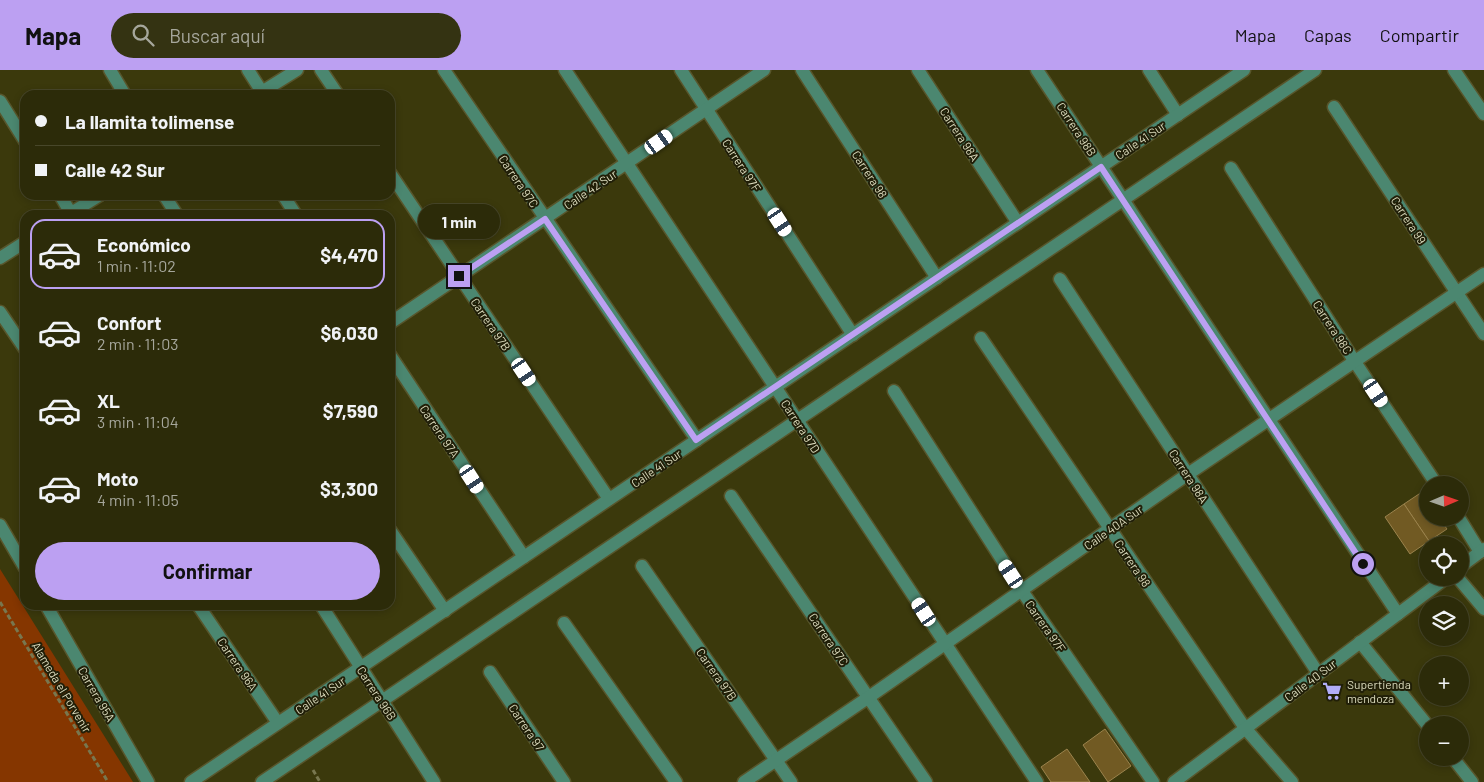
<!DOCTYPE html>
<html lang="es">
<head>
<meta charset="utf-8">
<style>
	body { margin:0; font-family:Barlow,sans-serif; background:#343312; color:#f1f3f6; height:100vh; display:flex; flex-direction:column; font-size:19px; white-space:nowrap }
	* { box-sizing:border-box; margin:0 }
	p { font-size:16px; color:#a6a79c }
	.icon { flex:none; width:28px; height:28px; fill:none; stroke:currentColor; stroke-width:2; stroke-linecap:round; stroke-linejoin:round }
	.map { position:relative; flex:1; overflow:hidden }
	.details { position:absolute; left:20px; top:140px; width:375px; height:400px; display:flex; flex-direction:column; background:#2c2b09; border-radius:15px; box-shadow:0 2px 8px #0003,0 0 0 1px #48472a }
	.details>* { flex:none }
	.guide { position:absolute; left:20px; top:20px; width:375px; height:110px; border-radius:15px; box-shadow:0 2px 8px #0003,0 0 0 1px #48472a; display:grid; align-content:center; height:110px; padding:0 15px; background:#2c2b09 }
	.needle { width:32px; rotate:88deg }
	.fabs { position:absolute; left:1419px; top:406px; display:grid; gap:10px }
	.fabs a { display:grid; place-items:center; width:50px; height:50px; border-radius:50%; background:#2c2b09; box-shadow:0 2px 8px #0003,0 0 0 1px #48472a; font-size:25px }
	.end { position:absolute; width:22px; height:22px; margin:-11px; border:6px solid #bca0f2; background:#111; box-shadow:0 0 0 2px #111 }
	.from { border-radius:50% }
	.bubble { position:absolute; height:35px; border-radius:18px; background:#2c2b09; box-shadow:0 2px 8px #0003,0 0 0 1px #48472a; font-size:16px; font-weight:700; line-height:35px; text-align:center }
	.car { position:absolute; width:15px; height:30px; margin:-15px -8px; border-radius:6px; box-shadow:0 0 4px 1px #0007; background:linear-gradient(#fff 24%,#345 0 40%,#fff 0 76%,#345 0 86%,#fff 0) }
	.guide b { display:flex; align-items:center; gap:18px; height:48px; font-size:19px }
	.guide b+b { border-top:1px solid #48472a }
	.guide i { width:12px; height:12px; background:#f1f3f6 }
	ul { padding:9px 0 0; list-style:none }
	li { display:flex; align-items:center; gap:15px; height:70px; margin:0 10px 8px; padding:0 5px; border:2px solid transparent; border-radius:15px }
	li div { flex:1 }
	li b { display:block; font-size:19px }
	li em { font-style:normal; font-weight:700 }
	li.selected { border-color:#bca0f2 }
	li>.icon { width:45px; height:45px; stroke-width:1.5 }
	.primary-button { display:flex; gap:10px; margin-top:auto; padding:10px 15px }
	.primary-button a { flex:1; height:58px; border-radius:30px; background:#bca0f2; color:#111; font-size:20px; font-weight:700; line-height:58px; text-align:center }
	header { display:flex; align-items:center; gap:30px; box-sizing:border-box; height:70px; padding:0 25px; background:#bca0f2; color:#111 }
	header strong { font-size:24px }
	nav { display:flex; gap:28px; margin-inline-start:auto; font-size:18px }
	.search { width:350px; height:45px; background:#343312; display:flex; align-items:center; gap:12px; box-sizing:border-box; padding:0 18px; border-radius:28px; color:#a6a79c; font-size:19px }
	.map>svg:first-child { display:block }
</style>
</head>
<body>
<header>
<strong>Mapa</strong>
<div class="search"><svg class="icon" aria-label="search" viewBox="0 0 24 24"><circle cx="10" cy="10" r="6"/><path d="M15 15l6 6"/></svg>Buscar aquí</div>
<nav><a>Mapa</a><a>Capas</a><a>Compartir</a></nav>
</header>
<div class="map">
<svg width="1484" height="712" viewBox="0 0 1484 712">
	<rect width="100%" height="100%" fill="#3b390c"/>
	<path fill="#853600" d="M0 499 133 712H0Z"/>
	<g fill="#715a23" stroke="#9b834d">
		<path d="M1422 422 1428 430V448H1439L1447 459 1429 471 1404 434Z"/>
		<path d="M1404 434 1429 471 1410 484 1385 447Z"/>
		<path d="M1105 659 1131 696 1108 712 1083 675Z"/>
		<path d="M1067 679 1090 712H1051L1041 697Z"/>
	</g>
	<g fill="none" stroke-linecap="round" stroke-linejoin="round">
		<g stroke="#58562c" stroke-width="15">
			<g id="minor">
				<path d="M110 0 125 25"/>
				<path d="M248 0 262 22"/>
				<path d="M321 0 338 25"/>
				<path d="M444 0 697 370"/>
				<path d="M565 0 1037 712"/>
				<path d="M681 0 853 265"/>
				<path d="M802 0 937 208"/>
				<path d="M918 0 1018 153"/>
				<path d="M1037 0 1398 544"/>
				<path d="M1149 0 1178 45"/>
				<path d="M1454 0 1484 44"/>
				<path d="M257 25 297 0"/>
				<path d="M0 31 25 71"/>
				<path d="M1334 37 1484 264"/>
				<path d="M1231 98 1355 292 1437 415"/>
				<path d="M390 103 609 429"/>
				<path d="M60 125 72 145"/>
				<path d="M164 125 177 145"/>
				<path d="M283 125 296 145"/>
				<path d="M68 145 100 125"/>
				<path d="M0 188 25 172"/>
				<path d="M1060 209 1318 603"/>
				<path d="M0 242 25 279"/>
				<path d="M390 253 764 0"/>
				<path d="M981 268 1245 658 1292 712"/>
				<path d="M390 285 524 487"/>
				<path d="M894 321 1022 521 1153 712"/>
				<path d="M731 426 926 712"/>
				<path d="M1459 448 1480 482"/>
				<path d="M0 455 25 498"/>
				<path d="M390 460 445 541"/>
				<path d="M642 496 791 712"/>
				<path d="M1460 497 1484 479"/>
				<path d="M1458 508 1484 539"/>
				<path d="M46 535 148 712"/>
				<path d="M198 535 278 653"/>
				<path d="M321 535 434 712"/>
				<path d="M564 553 676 712"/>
				<path d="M1360 572 1428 656"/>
				<path d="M490 602 564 712"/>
				<path d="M1453 688 1472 712"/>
				<path d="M191 712 1244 0"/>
				<path d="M262 712 1315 0"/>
				<path d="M744 712 869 627 1188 404 1484 204"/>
				<path d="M1174 712 1446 508"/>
			</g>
		</g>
		<g stroke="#78774f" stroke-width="3" stroke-dasharray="5 2.5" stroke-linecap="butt">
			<path d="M0 532 108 712"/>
			<path d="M313 700 320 712"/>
		</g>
		<use href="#minor" stroke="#4b8770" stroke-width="12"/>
	</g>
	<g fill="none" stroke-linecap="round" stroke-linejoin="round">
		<path stroke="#bca0f2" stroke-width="6" d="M459 206 545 149 696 370 1101 97 1363 494"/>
	</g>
	<defs>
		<g id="supermarket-bare" transform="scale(1.5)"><path d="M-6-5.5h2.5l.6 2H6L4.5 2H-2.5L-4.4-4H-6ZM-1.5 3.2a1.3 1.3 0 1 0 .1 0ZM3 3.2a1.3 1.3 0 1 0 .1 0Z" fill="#b2adf9" stroke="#211f08" stroke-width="2.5" paint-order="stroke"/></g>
	</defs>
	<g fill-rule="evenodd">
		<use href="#supermarket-bare" x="1332" y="621"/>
	</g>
	<g text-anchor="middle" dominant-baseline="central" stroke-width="4" stroke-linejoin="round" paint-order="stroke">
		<g font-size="12" fill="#dbdbbd" stroke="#211f08">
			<text transform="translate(1077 59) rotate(57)">Carrera 98B</text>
			<text transform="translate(960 64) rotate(57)">Carrera 98A</text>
			<text transform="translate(1140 70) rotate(-34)">Calle 41 Sur</text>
			<text transform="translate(742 95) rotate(57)">Carrera 97F</text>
			<text transform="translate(870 104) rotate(57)">Carrera 98</text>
			<text transform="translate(519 111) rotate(56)">Carrera 97C</text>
			<text transform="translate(590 119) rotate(-34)">Calle 42 Sur</text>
			<text transform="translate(1409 150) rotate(57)">Carrera 99</text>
			<text transform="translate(491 254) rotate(56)">Carrera 97B</text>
			<text transform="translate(1333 257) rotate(57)">Carrera 98C</text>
			<text transform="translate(801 356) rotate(57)">Carrera 97D</text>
			<text transform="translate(440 361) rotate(56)">Carrera 97A</text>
			<text transform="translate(656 398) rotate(-34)">Calle 41 Sur</text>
			<text transform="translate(1189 406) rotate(57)">Carrera 98A</text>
			<text transform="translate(1113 457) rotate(-35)">Calle 40A Sur</text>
			<text transform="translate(1133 493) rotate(56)">Carrera 98</text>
			<text transform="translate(1046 556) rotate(55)">Carrera 97F</text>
			<text transform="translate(829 569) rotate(56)">Carrera 97C</text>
			<text transform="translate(238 594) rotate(56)">Carrera 96A</text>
			<text transform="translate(717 604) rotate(55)">Carrera 97B</text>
			<text transform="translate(1310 610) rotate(-37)">Calle 40 Sur</text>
			<text transform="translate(62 617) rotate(59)">Alameda el Porvenir</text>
			<text transform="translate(377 623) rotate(57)">Carrera 96B</text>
			<text transform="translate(97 624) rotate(60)">Carrera 95A</text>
			<text transform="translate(320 625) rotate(-34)">Calle 41 Sur</text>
			<text transform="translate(527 657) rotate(56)">Carrera 97</text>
		</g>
		<g font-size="12" fill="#dbdbbd" stroke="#211f08" text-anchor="start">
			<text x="1347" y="614">Supertienda<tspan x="1347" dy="14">mendoza</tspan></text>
		</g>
	</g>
</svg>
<div class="fabs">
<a><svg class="needle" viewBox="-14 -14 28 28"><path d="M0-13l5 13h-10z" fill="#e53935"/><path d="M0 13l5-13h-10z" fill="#a6a79c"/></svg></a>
<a><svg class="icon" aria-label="locate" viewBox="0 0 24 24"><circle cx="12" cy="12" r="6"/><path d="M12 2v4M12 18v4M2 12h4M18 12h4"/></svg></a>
<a><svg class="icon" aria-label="layers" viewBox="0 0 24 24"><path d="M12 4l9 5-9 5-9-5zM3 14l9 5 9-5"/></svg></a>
<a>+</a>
<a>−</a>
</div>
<i class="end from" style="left:1363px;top:494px"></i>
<i class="end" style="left:459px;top:206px"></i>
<div class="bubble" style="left:418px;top:134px;width:82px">1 min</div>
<i class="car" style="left:659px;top:72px;rotate:55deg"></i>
<i class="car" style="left:780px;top:152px;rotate:147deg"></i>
<i class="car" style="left:524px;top:302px;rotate:146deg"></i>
<i class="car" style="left:1376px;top:323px;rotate:146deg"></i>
<i class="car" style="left:472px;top:409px;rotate:147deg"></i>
<i class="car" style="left:1011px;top:504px;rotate:327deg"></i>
<i class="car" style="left:924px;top:542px;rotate:327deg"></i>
<div class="guide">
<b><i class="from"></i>La llamita tolimense</b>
<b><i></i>Calle 42 Sur</b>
</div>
<section class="details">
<ul>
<li class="selected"><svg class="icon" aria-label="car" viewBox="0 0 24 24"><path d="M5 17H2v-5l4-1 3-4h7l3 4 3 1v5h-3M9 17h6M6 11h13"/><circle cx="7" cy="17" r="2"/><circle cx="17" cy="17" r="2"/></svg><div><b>Económico</b><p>1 min · 11:02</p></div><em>$4,470</em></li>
<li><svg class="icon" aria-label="car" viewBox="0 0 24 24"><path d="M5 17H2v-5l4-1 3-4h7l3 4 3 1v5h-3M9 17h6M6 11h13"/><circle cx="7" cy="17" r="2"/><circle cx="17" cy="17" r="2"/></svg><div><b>Confort</b><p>2 min · 11:03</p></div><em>$6,030</em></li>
<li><svg class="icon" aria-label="car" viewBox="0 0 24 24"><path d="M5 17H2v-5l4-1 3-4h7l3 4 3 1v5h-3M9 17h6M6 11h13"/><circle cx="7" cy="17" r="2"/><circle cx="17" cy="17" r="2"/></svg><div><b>XL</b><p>3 min · 11:04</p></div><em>$7,590</em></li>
<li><svg class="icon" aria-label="car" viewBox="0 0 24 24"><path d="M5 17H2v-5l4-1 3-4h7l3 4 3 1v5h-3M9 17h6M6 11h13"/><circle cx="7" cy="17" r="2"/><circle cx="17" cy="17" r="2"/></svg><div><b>Moto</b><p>4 min · 11:05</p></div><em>$3,300</em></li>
</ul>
<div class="primary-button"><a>Confirmar</a></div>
</section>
</div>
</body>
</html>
